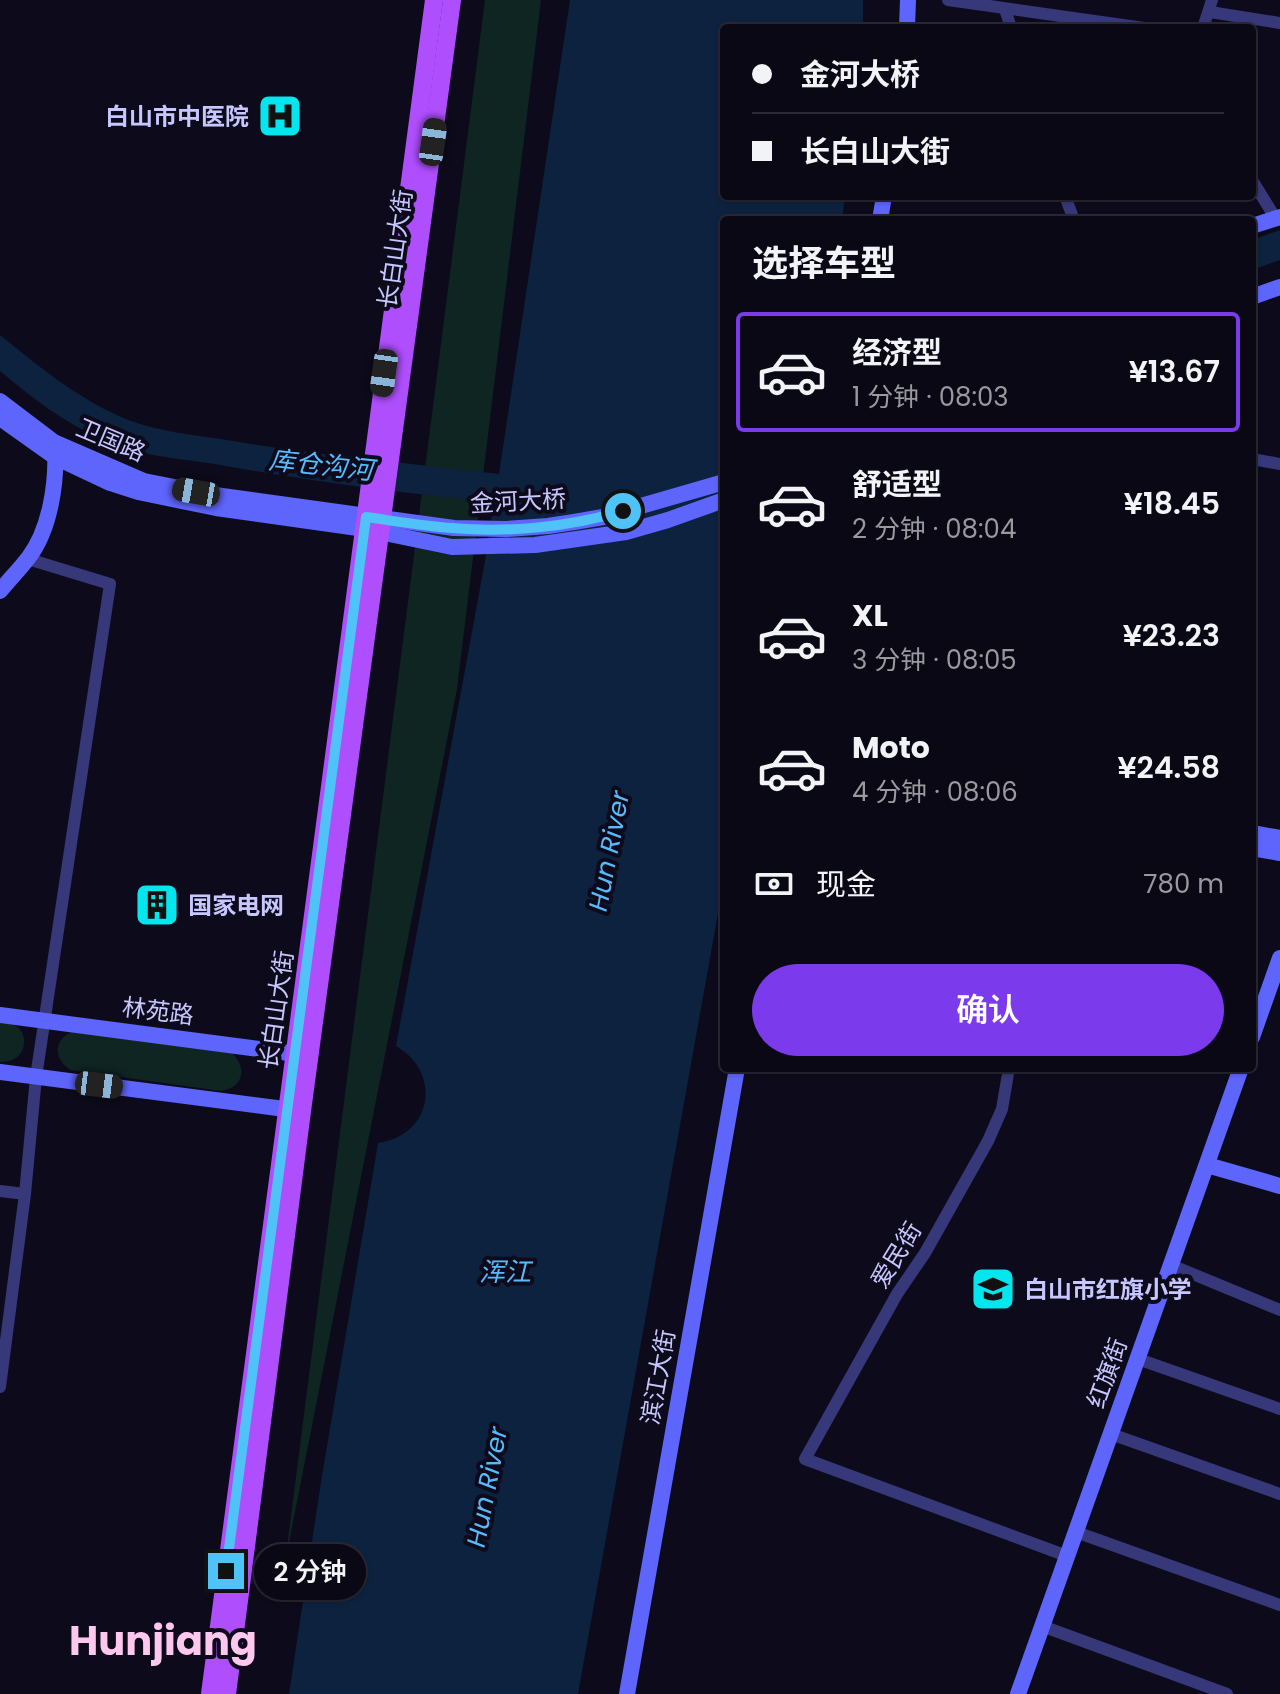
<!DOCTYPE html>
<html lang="zh">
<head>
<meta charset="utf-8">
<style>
	body { margin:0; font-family:Poppins,"Noto Sans SC",sans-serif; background:#181622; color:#f1f3f6; height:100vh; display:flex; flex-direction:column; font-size:30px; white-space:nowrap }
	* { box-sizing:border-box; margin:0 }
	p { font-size:26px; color:#999aa0 }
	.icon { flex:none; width:44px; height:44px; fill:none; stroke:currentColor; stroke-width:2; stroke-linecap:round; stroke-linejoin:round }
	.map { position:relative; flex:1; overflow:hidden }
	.drawer { position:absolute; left:720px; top:216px; width:536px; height:856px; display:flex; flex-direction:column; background:#0a0814; border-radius:8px; box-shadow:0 2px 6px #0004,0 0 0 2px #2a2934 }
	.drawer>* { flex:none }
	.banner { position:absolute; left:720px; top:24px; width:536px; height:176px; border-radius:8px; box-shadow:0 2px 6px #0004,0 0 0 2px #2a2934; display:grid; align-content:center; height:176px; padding:0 32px; background:#0a0814 }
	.end { position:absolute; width:36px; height:36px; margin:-18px; border:10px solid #4fc3f7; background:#111; box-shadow:0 0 0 4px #111 }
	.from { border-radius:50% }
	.bubble { position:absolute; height:56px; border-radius:28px; background:#0a0814; box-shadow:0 2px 6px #0004,0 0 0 2px #2a2934; font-size:26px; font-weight:600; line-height:56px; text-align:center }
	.car { position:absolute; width:24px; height:48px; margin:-24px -12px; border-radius:10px; box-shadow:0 0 6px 2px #0007; background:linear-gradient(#222 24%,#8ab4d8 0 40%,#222 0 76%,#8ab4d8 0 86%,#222 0) }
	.banner b { display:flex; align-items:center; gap:28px; height:76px; font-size:30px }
	.banner b+b { border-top:2px solid #2a2934 }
	.banner i { width:20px; height:20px; background:#f1f3f6 }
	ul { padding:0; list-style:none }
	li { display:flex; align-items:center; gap:24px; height:120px; margin:0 16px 12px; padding:0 16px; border:4px solid transparent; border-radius:8px }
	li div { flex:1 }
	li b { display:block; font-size:30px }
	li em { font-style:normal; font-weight:600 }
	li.selected { border-color:#7c3aed }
	li>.icon { width:72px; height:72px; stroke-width:1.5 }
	h2 { padding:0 32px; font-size:36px; line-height:96px }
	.pay { display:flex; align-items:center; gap:20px; height:88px; padding:0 32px; font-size:30px }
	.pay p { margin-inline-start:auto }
	.button { display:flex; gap:16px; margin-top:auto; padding:16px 32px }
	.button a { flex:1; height:92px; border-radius:48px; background:#7c3aed; color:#fff; font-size:32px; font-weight:600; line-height:92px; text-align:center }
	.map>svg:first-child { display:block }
</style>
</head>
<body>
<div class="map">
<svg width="1280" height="1694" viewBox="0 0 1280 1694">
	<rect width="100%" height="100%" fill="#0d0b1b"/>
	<g fill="#0e2522">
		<path d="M485 0H541L457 689 285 1563Z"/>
		<path d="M0 1021C5 1022 10 1023 14 1025 28 1031 27 1053 14 1059 9 1062 5 1061 0 1062Z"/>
		<path d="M77 1030 232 1053C248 1069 243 1087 221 1091L71 1070C51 1058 54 1036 77 1030Z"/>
	</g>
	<g fill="#0c223e">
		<path d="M570 0H863V28H724V196H845L842 220H724V880L578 1694H289L321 1482 378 1143C432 1136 443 1073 396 1046L485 561 494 502C400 493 308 481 215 464 177 458 137 456 102 439 64 423 31 397 0 371V335C38 366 76 397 121 417 156 432 196 435 233 441 321 456 411 463 499 474Z"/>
		<path d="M1280 230V260L1252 270V240Z"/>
	</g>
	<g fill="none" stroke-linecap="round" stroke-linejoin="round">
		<g stroke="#36387a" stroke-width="12">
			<path d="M948 0 1144 28"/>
			<path d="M1005 9 1011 28"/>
			<path d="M1210 12 1280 23"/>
			<path d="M1203 28 1212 0"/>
			<path d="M1252 180 1276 219"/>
			<path d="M1065 196 1074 220"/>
			<path d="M1252 459 1280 464"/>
			<path d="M1009 1068 1002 1109 988 1141 925 1253 897 1294 805 1459 1067 1556"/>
			<path d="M0 1191 25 1194"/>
			<path d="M1171 1265 1280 1310"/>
			<path d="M1138 1359 1280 1409"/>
			<path d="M0 1387 25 1194 36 1077 110 584 28 559"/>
			<path d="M1111 1434 1280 1494"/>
			<path d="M1076 1532 1280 1605"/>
			<path d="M1042 1626 1227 1694"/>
		</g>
		<g stroke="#5e65fd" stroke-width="16">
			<path d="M907 28 908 0"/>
			<path d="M880 220 884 196"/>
			<path d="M1252 226 1280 217"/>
			<path d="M1252 297 1280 287"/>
			<path d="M0 401 54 442 144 481 215 495 454 528 506 529 548 526 574 522 603 517 724 482"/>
			<path d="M0 418 55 457 110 483 138 492 216 508 365 529 452 547 535 545 626 532 668 520 724 500"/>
			<path d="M0 591C9 580 20 569 29 557 50 529 57 483 55 448"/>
			<path d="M1252 833 1280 838"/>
			<path d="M1252 848 1280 853"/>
			<path d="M0 1015 304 1055"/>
			<path d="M1252 1037 1280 958"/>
			<path d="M0 1072 300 1111"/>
			<path d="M1207 1165 1280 1186"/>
			<path d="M627 1694 737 1068"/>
			<path d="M1018 1694 1241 1068"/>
		</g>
		<g stroke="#af4efd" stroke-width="18">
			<path d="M210 1694 434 0"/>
			<path d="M227 1694 302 1111 452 0"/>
		</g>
	</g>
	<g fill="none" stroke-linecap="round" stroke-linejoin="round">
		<path stroke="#4fc3f7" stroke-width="10" d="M226 1571 366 517C395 521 423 526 452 528 508 533 569 527 623 511"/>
	</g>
	<defs>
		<g id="hospital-square" transform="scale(2.3)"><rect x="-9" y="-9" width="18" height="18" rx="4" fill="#03e6ed" stroke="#0d0b1b"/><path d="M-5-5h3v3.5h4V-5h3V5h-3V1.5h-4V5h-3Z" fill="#111"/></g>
		<g id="building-square" transform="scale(2.3)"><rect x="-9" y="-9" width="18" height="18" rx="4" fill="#03e6ed" stroke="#0d0b1b"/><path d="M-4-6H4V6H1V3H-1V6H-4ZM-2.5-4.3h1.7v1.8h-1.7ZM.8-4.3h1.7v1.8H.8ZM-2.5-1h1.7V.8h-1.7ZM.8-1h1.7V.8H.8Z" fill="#111"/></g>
		<g id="school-square" transform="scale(2.3)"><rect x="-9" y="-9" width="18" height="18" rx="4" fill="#03e6ed" stroke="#0d0b1b"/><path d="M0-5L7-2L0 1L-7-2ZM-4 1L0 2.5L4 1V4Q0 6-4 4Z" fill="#111"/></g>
	</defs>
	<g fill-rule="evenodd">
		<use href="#hospital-square" x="280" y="116"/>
		<use href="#building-square" x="157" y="905"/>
		<use href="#school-square" x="993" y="1289"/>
	</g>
	<g text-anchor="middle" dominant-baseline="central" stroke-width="8" stroke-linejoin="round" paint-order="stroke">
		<g font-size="24" font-weight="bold" fill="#c8c6fe" stroke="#0d0b1b" text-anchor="start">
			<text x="249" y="116" text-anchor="end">白山市中医院</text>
			<text x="188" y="905">国家电网</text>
			<text x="1024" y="1289">白山市红旗小学</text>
		</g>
		<g font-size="24" fill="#c8c6fe" stroke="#0d0b1b">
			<text transform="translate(395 249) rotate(-82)">长白山大街</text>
			<text transform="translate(111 440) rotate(23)">卫国路</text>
			<text transform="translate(518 501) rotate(-3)">金河大桥</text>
			<text transform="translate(276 1010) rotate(-82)">长白山大街</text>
			<text transform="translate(158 1011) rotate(7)">林苑路</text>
			<text transform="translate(896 1255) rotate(-58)">爱民街</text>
			<text transform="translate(1107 1373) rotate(-70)">红旗街</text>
			<text transform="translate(658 1377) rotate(-80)">滨江大街</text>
		</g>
		<g font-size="26" font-style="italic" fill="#55bbfd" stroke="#0d0b1b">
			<text transform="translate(321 465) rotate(6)">库仓沟河</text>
			<text transform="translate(609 851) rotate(-79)">Hun River</text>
			<text x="505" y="1272">浑江</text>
			<text transform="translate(487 1487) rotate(-79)">Hun River</text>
		</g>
		<g font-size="40" font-weight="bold" fill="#fec7ee" stroke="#0d0b1b">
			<text x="163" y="1641">Hunjiang</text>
		</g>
	</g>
</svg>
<i class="end from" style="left:623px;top:511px"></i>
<i class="end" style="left:226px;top:1571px"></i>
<div class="bubble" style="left:254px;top:1544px;width:112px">2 分钟</div>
<i class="car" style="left:433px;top:142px;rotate:8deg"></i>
<i class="car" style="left:384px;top:373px;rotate:188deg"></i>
<i class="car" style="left:196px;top:492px;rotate:280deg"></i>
<i class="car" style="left:99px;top:1085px;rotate:97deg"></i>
<div class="banner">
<b><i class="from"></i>金河大桥</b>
<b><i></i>长白山大街</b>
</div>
<section class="drawer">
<h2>选择车型</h2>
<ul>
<li class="selected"><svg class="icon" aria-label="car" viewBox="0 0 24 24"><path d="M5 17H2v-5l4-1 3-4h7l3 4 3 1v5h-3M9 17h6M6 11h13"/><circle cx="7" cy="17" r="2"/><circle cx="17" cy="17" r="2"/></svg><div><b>经济型</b><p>1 分钟 · 08:03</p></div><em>¥13.67</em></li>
<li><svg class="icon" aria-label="car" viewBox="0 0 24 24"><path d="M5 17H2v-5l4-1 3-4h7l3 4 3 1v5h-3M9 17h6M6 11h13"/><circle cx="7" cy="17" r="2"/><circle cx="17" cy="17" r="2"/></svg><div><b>舒适型</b><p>2 分钟 · 08:04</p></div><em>¥18.45</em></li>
<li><svg class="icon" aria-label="car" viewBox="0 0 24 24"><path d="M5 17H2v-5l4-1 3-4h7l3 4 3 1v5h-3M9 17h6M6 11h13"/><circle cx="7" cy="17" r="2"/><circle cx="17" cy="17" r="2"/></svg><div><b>XL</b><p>3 分钟 · 08:05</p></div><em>¥23.23</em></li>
<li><svg class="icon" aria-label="car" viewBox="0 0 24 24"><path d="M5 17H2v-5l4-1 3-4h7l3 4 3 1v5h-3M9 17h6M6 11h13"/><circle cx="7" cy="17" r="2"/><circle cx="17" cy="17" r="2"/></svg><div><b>Moto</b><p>4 分钟 · 08:06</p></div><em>¥24.58</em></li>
</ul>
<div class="pay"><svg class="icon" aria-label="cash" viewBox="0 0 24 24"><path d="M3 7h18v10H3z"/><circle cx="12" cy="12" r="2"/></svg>现金<p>780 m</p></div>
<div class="button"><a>确认</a></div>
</section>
</div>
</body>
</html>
